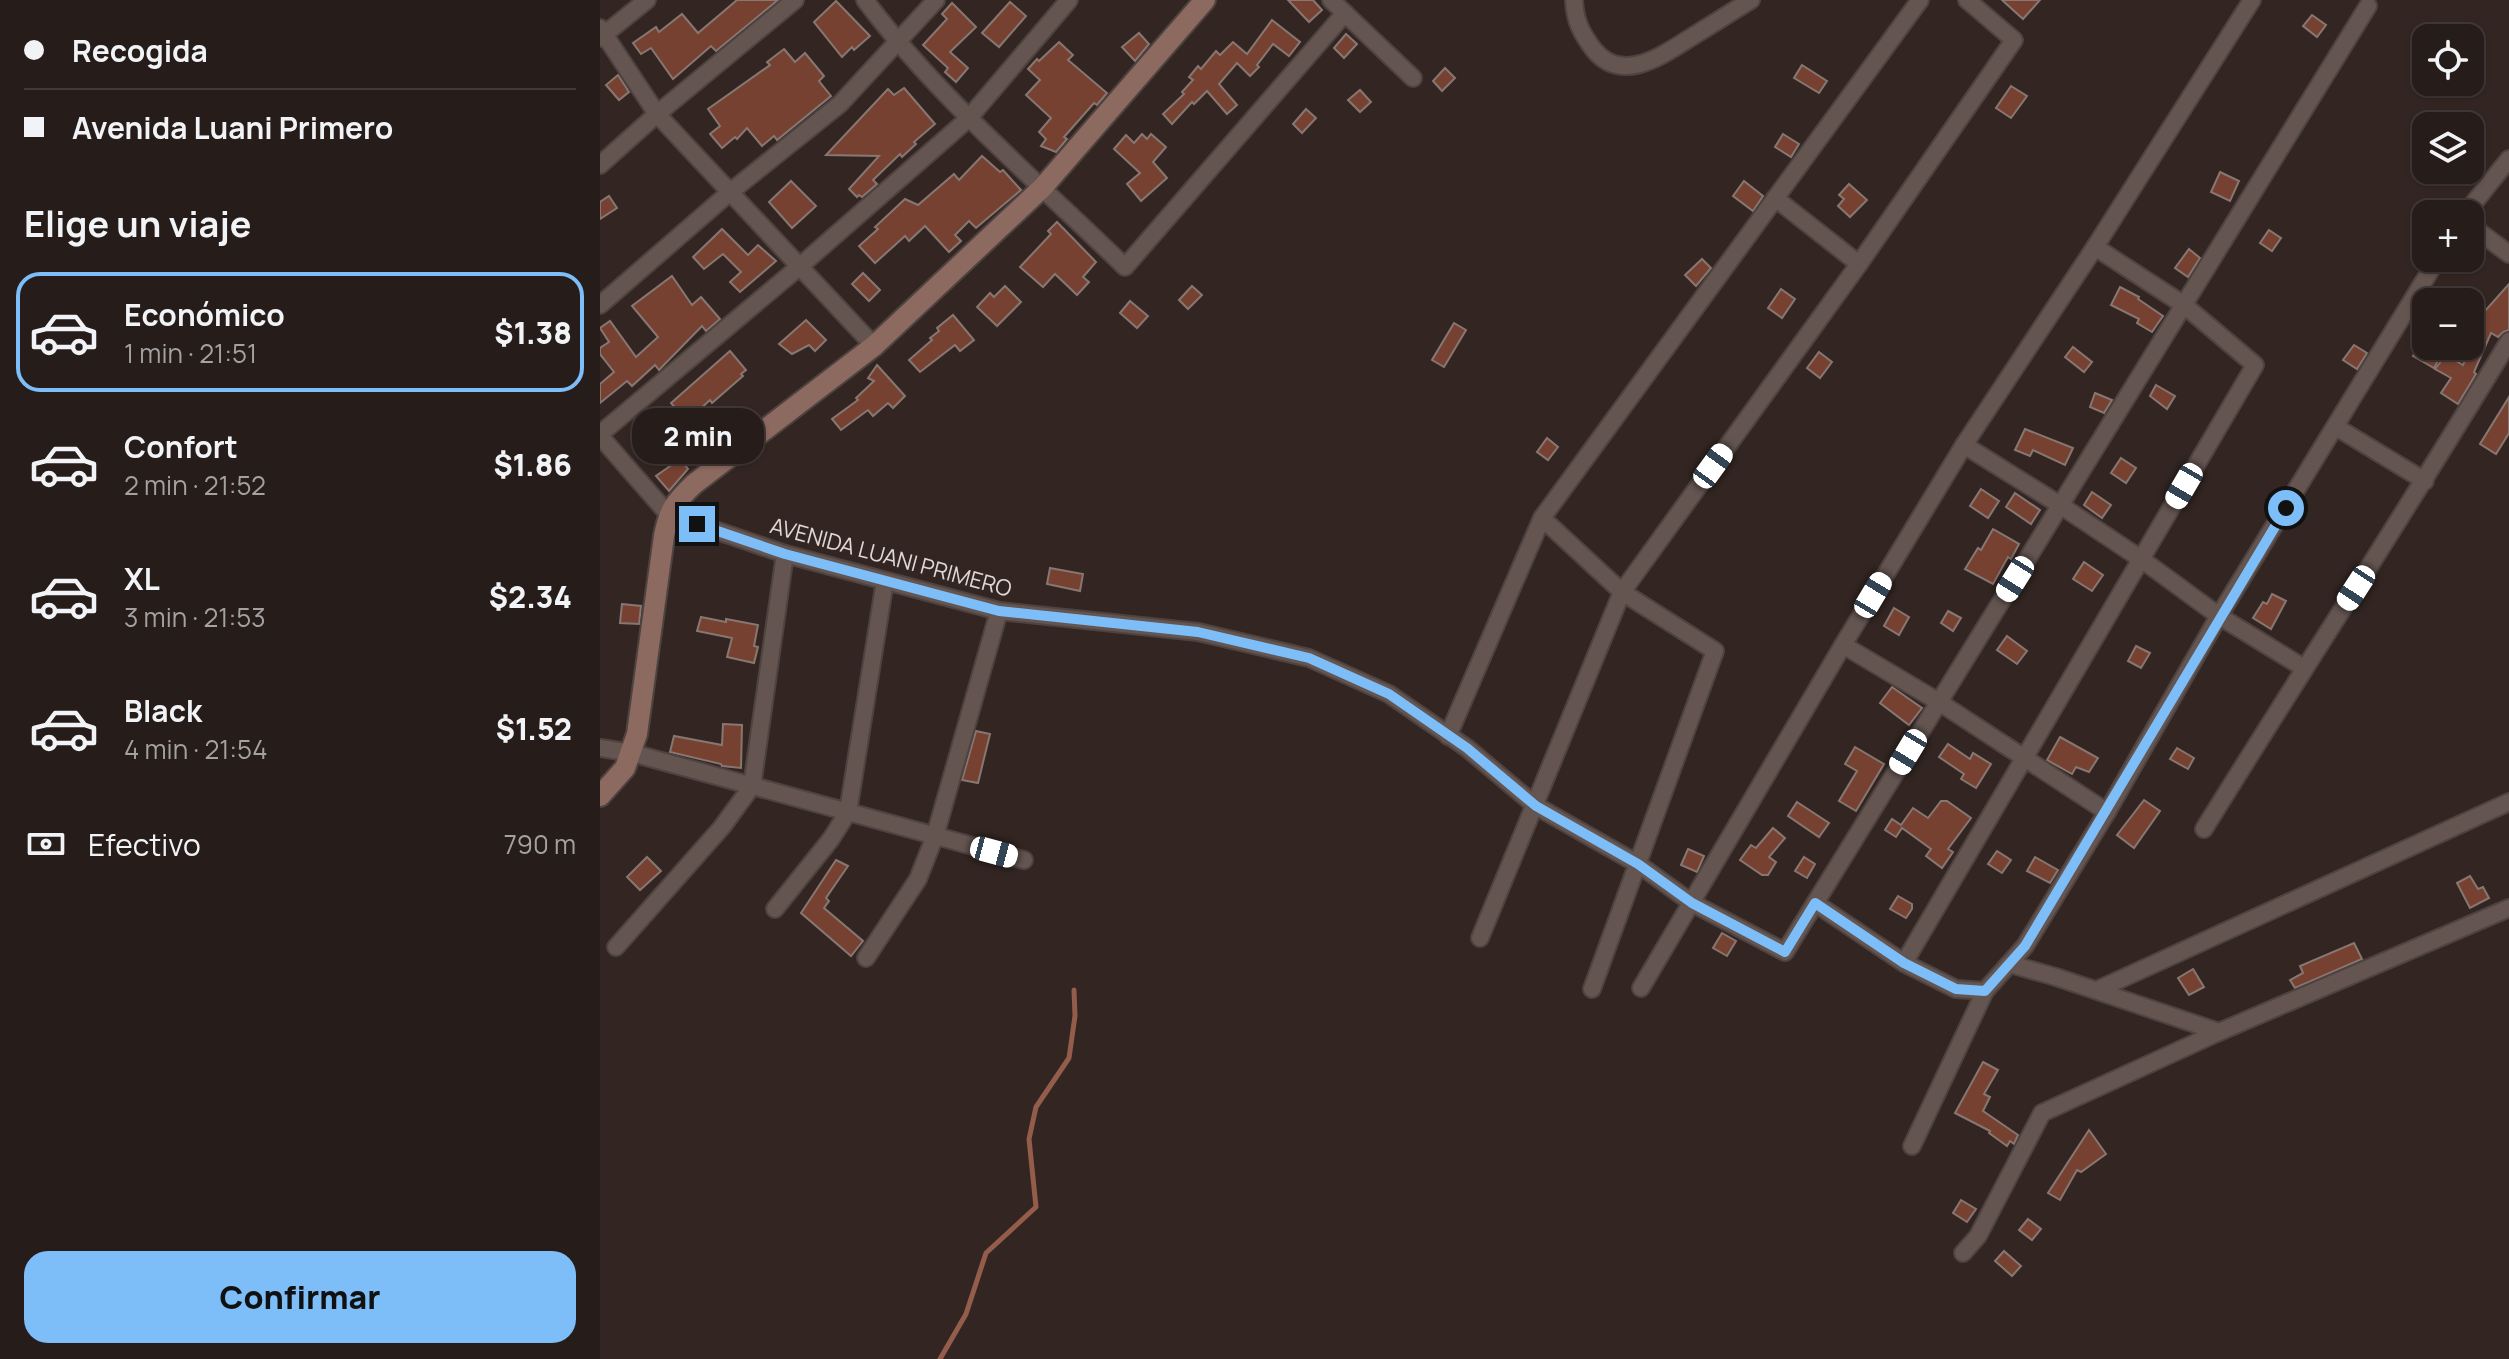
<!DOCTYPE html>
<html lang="es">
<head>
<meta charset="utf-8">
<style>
	body { margin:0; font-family:Manrope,sans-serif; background:#322927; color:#f1f3f6; height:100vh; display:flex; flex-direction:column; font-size:30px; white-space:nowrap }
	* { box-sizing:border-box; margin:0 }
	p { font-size:26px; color:#a4a1a2 }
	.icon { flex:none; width:44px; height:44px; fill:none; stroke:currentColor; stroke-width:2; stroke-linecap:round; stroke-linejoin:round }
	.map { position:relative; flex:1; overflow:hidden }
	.panel { display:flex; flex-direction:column; background:#261c1a; width:600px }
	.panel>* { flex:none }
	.guide { display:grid; align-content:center; height:176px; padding:0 24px; background:#261c1a }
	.controls { position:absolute; left:1812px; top:24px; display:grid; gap:16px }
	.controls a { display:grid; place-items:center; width:72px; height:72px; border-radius:16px; background:#261c1a; box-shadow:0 2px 6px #0004,0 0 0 2px #423a39; font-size:40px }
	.end { position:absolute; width:36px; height:36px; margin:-18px; border:10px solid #7dbef9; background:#111; box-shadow:0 0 0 4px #111 }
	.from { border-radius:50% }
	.bubble { position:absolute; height:56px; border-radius:24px; background:#261c1a; box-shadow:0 2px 6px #0004,0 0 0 2px #423a39; font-size:26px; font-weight:800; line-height:56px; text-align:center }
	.car { position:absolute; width:24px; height:48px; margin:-24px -12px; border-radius:10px; box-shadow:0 0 6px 2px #0007; background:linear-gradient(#fff 24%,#345 0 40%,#fff 0 76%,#345 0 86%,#fff 0) }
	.guide b { display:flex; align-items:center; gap:28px; height:76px; font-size:30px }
	.guide b+b { border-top:2px solid #423a39 }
	.guide i { width:20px; height:20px; background:#f1f3f6 }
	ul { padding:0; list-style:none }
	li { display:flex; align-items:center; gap:24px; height:120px; margin:0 16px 12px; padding:0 8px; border:4px solid transparent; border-radius:24px }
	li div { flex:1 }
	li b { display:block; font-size:30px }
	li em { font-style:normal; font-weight:800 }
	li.active { border-color:#7dbef9 }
	li>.icon { width:72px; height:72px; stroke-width:1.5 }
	h2 { padding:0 24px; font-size:36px; line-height:96px }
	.pay { display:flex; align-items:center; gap:20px; height:88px; padding:0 24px; font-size:30px }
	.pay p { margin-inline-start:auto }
	.primary-button { display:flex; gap:16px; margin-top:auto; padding:16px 24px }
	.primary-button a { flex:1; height:92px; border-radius:24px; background:#7dbef9; color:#111; font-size:32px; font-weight:800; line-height:92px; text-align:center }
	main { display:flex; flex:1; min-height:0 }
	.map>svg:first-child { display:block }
</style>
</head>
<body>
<main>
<section class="panel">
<div class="guide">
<b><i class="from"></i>Recogida</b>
<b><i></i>Avenida Luani Primero</b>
</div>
<h2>Elige un viaje</h2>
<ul>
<li class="active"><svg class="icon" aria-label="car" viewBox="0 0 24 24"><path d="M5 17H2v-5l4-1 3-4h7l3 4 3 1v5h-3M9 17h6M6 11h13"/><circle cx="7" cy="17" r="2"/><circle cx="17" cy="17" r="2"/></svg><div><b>Económico</b><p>1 min · 21:51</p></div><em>$1.38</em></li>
<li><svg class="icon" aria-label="car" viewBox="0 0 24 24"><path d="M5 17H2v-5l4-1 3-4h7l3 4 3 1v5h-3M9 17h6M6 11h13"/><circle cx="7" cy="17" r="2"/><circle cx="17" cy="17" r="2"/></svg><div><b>Confort</b><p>2 min · 21:52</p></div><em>$1.86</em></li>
<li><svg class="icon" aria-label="car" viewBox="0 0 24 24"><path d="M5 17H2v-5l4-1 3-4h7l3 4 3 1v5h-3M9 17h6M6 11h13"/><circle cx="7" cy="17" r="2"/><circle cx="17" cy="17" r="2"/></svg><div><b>XL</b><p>3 min · 21:53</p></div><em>$2.34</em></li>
<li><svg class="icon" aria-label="car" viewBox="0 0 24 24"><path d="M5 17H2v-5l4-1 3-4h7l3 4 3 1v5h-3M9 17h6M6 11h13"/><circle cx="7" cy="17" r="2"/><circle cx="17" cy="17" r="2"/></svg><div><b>Black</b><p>4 min · 21:54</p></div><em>$1.52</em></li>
</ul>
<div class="pay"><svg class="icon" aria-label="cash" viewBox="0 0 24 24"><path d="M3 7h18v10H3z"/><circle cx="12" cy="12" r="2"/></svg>Efectivo<p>790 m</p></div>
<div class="primary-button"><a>Confirmar</a></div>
</section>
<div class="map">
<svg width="1909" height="1359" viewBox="0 0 1909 1359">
	<rect width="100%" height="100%" fill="#332622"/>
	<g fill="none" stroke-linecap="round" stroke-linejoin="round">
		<path stroke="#945c4b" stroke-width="5" d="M340 1359 366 1314 386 1253 436 1207 429 1139 436 1107 469 1058 475 1016 474 990"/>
	</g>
	<g fill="#774131" stroke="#877772" stroke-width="2">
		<path d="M137 0H178L116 51 111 46 73 79 51 48 41 54 33 43 56 27 59 32 82 14 98 33Z"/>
		<path d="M688 0H713L722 10 709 22Z"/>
		<path d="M1402 0H1440L1423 19Z"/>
		<path d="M236 1 270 36 254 50 252 47 242 57 214 22Z"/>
		<path d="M410 2 426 16 399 47 382 33Z"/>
		<path d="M352 3 376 27 350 52 368 68 356 82 345 72 348 68 323 45 347 19 342 14Z"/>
		<path d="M1712 15 1726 25 1717 37 1703 26Z"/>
		<path d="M672 20 700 42 689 56 673 44 657 65 659 67 650 76 637 63 619 84 637 105 627 114 607 91 594 104 592 102 572 124 563 114 584 94 582 92 593 80 589 77 598 66 601 69 616 51 620 55 633 42 647 54Z"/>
		<path d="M539 33 549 44 535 61 522 47Z"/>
		<path d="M746 34 757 44 744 58 734 48Z"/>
		<path d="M459 42 473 55 468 60 507 93 497 105 494 103 464 137 467 139 456 152 441 146 446 139 439 132 451 118 426 95 440 80 428 69 437 59 439 61Z"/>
		<path d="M184 49 195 62 205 53 224 76 219 81 231 96 177 140 174 136 162 146 147 128 137 139 135 137 122 148 110 134 120 126 108 109 170 65 167 62Z"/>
		<path d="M1202 65 1227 81 1219 93 1194 78Z"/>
		<path d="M845 68 855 78 842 91 833 81Z"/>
		<path d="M18 75 29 92 19 100 6 85Z"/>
		<path d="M1411 86 1427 96 1411 118 1396 108Z"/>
		<path d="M304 88 335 124 314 142 316 144 302 157 300 154 273 180 277 184 262 197 259 195 257 197 249 189 279 156 226 155 288 89 294 95Z"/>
		<path d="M760 90 771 102 760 112 748 100Z"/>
		<path d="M706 109 716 118 702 133 693 124Z"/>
		<path d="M542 134 547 139 551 134 566 147 553 162 567 178 541 201 527 184 540 173 514 149 526 135 534 143Z"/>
		<path d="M1183 134 1199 144 1191 157 1175 147Z"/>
		<path d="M382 156 400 172 403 170 421 190 376 228 369 221 355 235 361 241 349 252 325 226 309 241 305 236 275 263 259 246 278 229 275 227 305 199 318 205 354 174 359 180Z"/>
		<path d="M1620 172 1639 181 1630 201 1611 192Z"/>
		<path d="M191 181 216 206 192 228 169 202Z"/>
		<path d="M1144 181 1163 196 1153 211 1133 196Z"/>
		<path d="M1249 184 1267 200 1250 217 1238 206 1244 199 1239 195Z"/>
		<path d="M9 196 17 208 0 219V202Z"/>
		<path d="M457 222 496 262 483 277 489 282 477 295 455 274 443 287 420 267 451 234 448 231Z"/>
		<path d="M122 229 148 255 158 245 176 261 140 292 130 282 141 272 123 254 104 269 93 257Z"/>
		<path d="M1669 230 1681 238 1672 251 1660 243Z"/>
		<path d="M1589 249 1600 258 1588 277 1575 268Z"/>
		<path d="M1102 259 1111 268 1096 286 1085 275Z"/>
		<path d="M263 273 280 290 269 301 252 284Z"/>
		<path d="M72 276 92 305 101 297 120 319 106 331 102 326 59 370 55 365 32 386 27 381 0 403V384L14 372 0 354V348L9 342 0 328 10 321 36 357 58 337 32 306Z"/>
		<path d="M1909 284V330L1903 332 1898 337 1891 333 1874 372 1876 374 1858 404 1841 393 1851 378 1835 369 1846 355 1863 365 1879 326 1876 321Z"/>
		<path d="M405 286 421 302 397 326 377 307 390 293 394 297Z"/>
		<path d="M592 286 602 295 588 309 579 300Z"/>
		<path d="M1520 287 1539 297 1538 299 1563 316 1552 332 1537 323 1539 319 1511 305Z"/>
		<path d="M1181 289 1195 299 1182 318 1168 308Z"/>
		<path d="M530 301 548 316 537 328 520 313Z"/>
		<path d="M353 315 374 340 360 351 355 345 320 372 309 360 332 340 330 338 339 331 337 328Z"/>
		<path d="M206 320 226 340 215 351 209 345 192 354 179 344Z"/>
		<path d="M854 323 866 330 844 367 832 360Z"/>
		<path d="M1822 341 1826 346 1842 353 1834 368 1813 356Z"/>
		<path d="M1754 345 1767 353 1757 369 1743 360Z"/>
		<path d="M1473 347 1492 362 1484 372 1465 357Z"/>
		<path d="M130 351 146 370 141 374 143 376 112 403 110 400 87 421 71 403Z"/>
		<path d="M1219 352 1232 362 1220 378 1207 368Z"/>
		<path d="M277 365 305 396 293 408 288 403 273 416 268 410 241 430 232 419 258 400 256 398 274 381 268 378Z"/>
		<path d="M1556 385 1575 396 1567 409 1550 396Z"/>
		<path d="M1495 393 1512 400 1504 413 1490 407Z"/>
		<path d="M1909 397V433L1896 454 1880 444Z"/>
		<path d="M47 419 60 433 50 443 37 429Z"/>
		<path d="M1425 429 1473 448 1465 465 1433 450 1430 456 1415 450Z"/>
		<path d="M947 438 958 447 948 460 937 452Z"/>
		<path d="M1521 458 1536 468 1526 483 1511 473Z"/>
		<path d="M80 459 88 469 69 491 56 476Z"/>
		<path d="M1381 489 1399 501 1388 518 1370 506Z"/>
		<path d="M1492 492 1511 505 1502 518 1484 505Z"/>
		<path d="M1415 493 1440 510 1431 524 1406 507Z"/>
		<path d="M1393 529 1419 544 1411 559 1408 557 1393 584 1365 569 1378 548 1381 550Z"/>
		<path d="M1484 562 1503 575 1492 591 1473 579Z"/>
		<path d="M450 568 483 574 480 591 447 584Z"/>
		<path d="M1672 594 1686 601 1671 629 1653 618 1663 602 1667 604Z"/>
		<path d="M22 604 41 606 39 624 20 623Z"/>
		<path d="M1294 608 1309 617 1299 635 1284 626Z"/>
		<path d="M1348 611 1361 618 1353 631 1341 623Z"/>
		<path d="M101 617 126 622V619L158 625 154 646 158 647 154 663 127 657 132 638 97 631Z"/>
		<path d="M1407 636 1427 651 1417 664 1397 650Z"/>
		<path d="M1536 646 1550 653 1541 668 1528 661Z"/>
		<path d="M1292 687 1322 708 1309 725 1280 703Z"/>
		<path d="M123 724 142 725 141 768 122 766 121 764 70 752 74 736 122 745Z"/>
		<path d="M376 731 390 734 378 783 362 780Z"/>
		<path d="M1460 737 1498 758 1489 772 1476 767 1472 774 1447 760Z"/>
		<path d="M1348 744 1370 759 1373 753 1391 764 1376 788 1361 779 1364 774 1339 757Z"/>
		<path d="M1255 747 1284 764 1256 811 1239 801 1257 771 1245 764Z"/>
		<path d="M1577 748 1594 758 1588 769 1570 759Z"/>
		<path d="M1544 800 1560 811 1534 848 1517 835Z"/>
		<path d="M1341 801H1347L1371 818 1348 849 1353 852 1342 868 1326 856 1331 849 1302 828 1296 837 1285 830 1292 819 1301 825 1313 808 1328 818Z"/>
		<path d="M1197 802 1229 823 1219 837 1188 816Z"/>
		<path d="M1173 828 1185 838 1169 857 1176 862 1168 875H1162L1140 860 1151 845 1156 848Z"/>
		<path d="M1088 849 1104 856 1097 872 1081 865Z"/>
		<path d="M1397 851 1411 860 1402 873 1388 864Z"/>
		<path d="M47 857 61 871 40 890 27 877Z"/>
		<path d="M1204 857 1215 864 1207 878 1195 871Z"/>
		<path d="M1435 857 1458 870 1450 883 1427 871Z"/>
		<path d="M236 860 248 866 226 898 229 901 224 908 263 941 251 956 201 913Z"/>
		<path d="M1870 876 1878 889 1883 887 1889 898 1870 908 1857 883Z"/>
		<path d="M1298 896 1312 904V909L1306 918 1290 909Z"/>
		<path d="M1122 933 1136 941 1127 956 1113 948Z"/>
		<path d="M1754 943 1762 959 1695 988 1690 980 1703 973 1700 966Z"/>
		<path d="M1593 969 1604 987 1589 995 1578 978Z"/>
		<path d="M1383 1062 1398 1070 1384 1094 1390 1097 1383 1111 1418 1135 1414 1144 1410 1141 1407 1146 1389 1133 1390 1131 1355 1113Z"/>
		<path d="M1489 1130 1506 1154 1481 1172 1477 1170 1460 1200 1448 1193Z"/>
		<path d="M1361 1200 1376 1209 1367 1222 1353 1213Z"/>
		<path d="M1428 1219 1441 1229 1432 1240 1419 1230Z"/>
		<path d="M1404 1251 1421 1266 1412 1276 1395 1261Z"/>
	</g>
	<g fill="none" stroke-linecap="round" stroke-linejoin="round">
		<g stroke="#4e4340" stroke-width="20">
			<g id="street">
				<path d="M265 0C340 100 436 180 525 267L745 13"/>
				<path d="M731 0 813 78"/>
				<path d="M974 0C975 21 981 33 994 50 1024 87 1068 51 1098 33 1116 22 1133 11 1151 0"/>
				<path d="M0 28 57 114 274 346"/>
				<path d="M0 38 47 0"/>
				<path d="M0 165 57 114 195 0"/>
				<path d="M1175 198 1259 264"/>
				<path d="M1865 214 1909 159"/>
				<path d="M1870 225 1909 254"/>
				<path d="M0 305 129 193 240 104 336 0"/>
				<path d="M1736 427 1825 481"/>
				<path d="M0 434 199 267 368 119 469 0"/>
				<path d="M0 436 68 514 185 554 399 611 598 632 709 658 789 694 867 748 936 806 1038 864 1092 903 1185 952 1768 6"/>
				<path d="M1364 445 1460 505 1541 559 1619 616 1704 668"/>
				<path d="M942 518 1022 592 1115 651 992 989"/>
				<path d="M1243 645 1339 702 1507 812"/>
				<path d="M848 736 942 518 1320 0"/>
				<path d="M0 748 32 753 424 860"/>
				<path d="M1604 829C1705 666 1810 506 1909 341"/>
				<path d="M1215 903 1304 963 1356 989 1385 991"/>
				<path d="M175 909 231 839 248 812 285 581"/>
				<path d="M880 938 1022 592 1259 264 1414 40 1367 0"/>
				<path d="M16 947 122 827 152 786 185 554"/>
				<path d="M266 958 318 879 335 836 399 611"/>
				<path d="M1304 963 1655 365 1584 305 1495 247"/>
				<path d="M1410 964 1456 977 1619 1032 1909 908"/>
				<path d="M1041 988 1243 645 1364 445 1495 247 1652 0"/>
				<path d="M1497 990 1909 802"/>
				<path d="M1312 1146 1385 991 1425 946 1507 812 1619 616 1838 258"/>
				<path d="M1363 1253 1378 1236 1442 1113 1619 1032"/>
			</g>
		</g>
		<g stroke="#4e4340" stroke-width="24">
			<path id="secondary" d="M0 796 25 768 37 734 64 536C69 510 75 502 94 484L274 346 443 187 605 0"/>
		</g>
		<use href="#street" stroke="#645551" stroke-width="16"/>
		<use href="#secondary" stroke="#8d6a60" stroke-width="20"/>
	</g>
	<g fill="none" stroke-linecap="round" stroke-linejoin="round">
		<path stroke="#7dbef9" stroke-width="10" d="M97 524 185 554 399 611 598 632 709 658 789 694 867 748 936 806 1038 864 1092 903 1185 952 1215 903 1304 963 1356 989 1385 991 1425 946 1686 508"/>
	</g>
	<g text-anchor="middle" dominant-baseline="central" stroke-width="8" stroke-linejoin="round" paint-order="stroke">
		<g font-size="22" fill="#e1d8d5" stroke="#332622">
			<text transform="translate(291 557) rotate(15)">AVENIDA LUANI PRIMERO</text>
		</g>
	</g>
</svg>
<div class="controls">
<a><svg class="icon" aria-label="locate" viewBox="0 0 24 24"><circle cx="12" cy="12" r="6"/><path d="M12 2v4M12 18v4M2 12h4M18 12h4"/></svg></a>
<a><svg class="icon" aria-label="layers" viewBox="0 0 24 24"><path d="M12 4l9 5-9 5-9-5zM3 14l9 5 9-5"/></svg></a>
<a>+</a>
<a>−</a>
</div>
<i class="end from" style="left:1686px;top:508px"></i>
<i class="end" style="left:97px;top:524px"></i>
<div class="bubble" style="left:32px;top:408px;width:132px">2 min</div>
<i class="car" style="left:1113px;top:466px;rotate:36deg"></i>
<i class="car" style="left:1584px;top:486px;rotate:210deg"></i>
<i class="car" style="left:1415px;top:579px;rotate:212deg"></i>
<i class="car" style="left:1756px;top:588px;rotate:213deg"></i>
<i class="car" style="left:1273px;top:595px;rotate:31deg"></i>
<i class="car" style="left:1308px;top:752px;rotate:211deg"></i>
<i class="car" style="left:394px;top:852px;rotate:105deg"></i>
</div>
</main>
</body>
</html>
